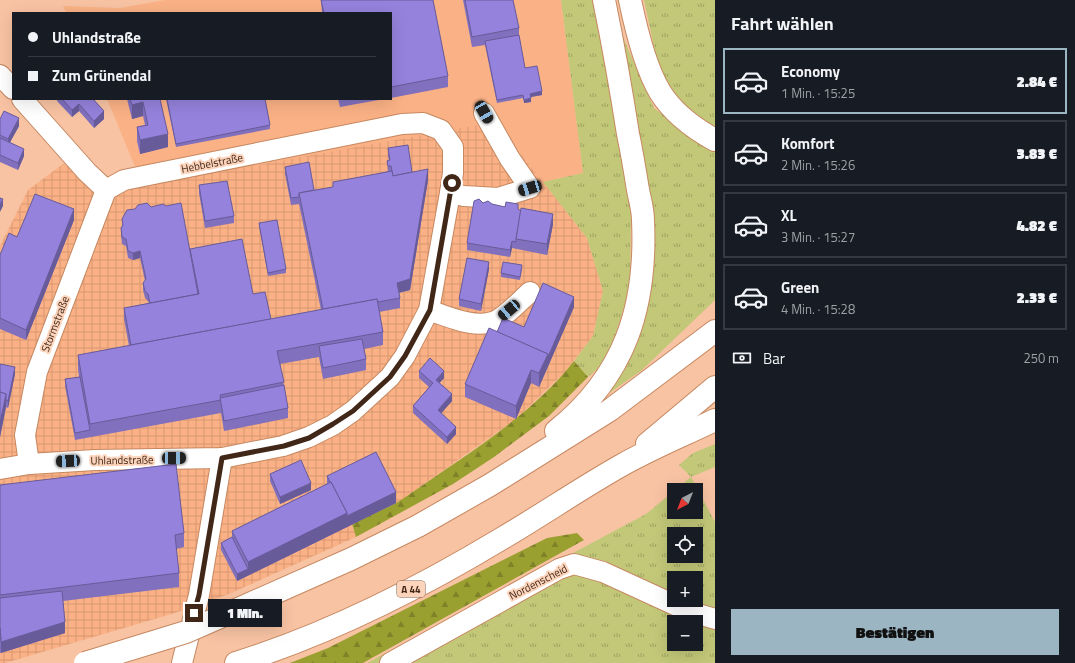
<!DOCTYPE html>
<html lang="de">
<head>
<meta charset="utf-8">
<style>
	body { margin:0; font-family:"Titillium Web",sans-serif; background:#242831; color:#f1f3f6; height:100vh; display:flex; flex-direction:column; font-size:15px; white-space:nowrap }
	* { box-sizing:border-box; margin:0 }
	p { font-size:13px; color:#9ea1a6 }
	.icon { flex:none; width:22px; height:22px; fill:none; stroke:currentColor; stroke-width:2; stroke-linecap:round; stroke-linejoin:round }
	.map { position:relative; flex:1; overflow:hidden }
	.panel { display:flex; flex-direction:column; background:#171b24; width:360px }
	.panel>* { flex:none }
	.hud { position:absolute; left:12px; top:12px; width:380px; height:88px; border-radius:0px; box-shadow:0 4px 16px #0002; display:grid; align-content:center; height:88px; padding:0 16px; background:#171b24 }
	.needle { width:26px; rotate:222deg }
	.tools { position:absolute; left:667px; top:483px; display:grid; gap:8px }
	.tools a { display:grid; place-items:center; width:36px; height:36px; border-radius:0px; background:#171b24; box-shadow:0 4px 16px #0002; font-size:20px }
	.end { position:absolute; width:18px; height:18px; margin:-9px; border:5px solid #412717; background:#fff; box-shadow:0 0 0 2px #fff }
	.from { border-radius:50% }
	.bubble { position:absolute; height:28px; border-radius:0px; background:#171b24; box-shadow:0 4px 16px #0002; font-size:13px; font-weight:800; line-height:28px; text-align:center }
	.car { position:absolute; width:12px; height:24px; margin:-12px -6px; border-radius:5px; box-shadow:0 0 3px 1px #0007; background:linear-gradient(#222 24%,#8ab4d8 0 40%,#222 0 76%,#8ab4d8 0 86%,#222 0) }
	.hud b { display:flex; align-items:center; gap:14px; height:38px; font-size:15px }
	.hud b+b { border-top:1px solid #363941 }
	.hud i { width:10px; height:10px; background:#f1f3f6 }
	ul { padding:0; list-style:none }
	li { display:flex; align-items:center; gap:12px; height:66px; margin:0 8px 6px; padding:0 8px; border:2px solid #363941; border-radius:0px }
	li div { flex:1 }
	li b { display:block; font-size:15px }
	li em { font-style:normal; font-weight:800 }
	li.on { border-color:#9cb5c3 }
	li>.icon { width:36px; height:36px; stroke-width:1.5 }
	h2 { padding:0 16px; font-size:18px; line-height:48px }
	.pay { display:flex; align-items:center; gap:10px; height:44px; padding:0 16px; font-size:15px }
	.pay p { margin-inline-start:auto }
	.action { display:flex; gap:8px; margin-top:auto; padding:8px 16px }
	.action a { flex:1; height:46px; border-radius:0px; background:#9cb5c3; color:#111; font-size:16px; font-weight:800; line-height:46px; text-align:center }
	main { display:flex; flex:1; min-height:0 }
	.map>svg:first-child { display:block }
</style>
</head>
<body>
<main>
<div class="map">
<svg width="715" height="663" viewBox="0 0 715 663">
	<defs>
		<pattern id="industrial-grid" width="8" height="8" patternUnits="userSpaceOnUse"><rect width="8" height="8" fill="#fab185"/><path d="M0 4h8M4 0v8" fill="none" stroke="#d89872"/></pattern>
		<pattern id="grass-tufts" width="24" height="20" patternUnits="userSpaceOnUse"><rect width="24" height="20" fill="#c2c878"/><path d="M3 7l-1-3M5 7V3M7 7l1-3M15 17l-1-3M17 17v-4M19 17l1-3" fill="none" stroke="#9fa261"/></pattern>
		<pattern id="forest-firs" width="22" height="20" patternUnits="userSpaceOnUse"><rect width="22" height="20" fill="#9aa030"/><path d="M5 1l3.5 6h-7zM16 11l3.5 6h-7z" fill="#7f8228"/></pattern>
	</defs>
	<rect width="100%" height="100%" fill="#f8c3a3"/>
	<path fill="#fab185" d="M165 0H561L583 173 543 182 507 136 143 186 107 99H391V13H66L63 6 120 8Z"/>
	<path fill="url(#industrial-grid)" d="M478 125 507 136 587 238 603 291 593 336 564 373 516 419 407 496 396 503 352 524 356 537 229 594 175 613 5 663H0V246L28 190 63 164 143 186Z"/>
	<g fill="url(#grass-tufts)" fill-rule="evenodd">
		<path d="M561 0H594L615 109 631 211 630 289 607 361 588 377 574 361 593 336 603 291 587 238 543 182 583 173Z"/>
		<path d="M611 0 625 42 654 108 695 139 715 150V300L642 370 598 401 649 270Z"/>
		<path d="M644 0H715V133L703 126 661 80Z"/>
		<path d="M715 444V467L691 477 715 522V663H367L646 514 674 491V512H696V490H675L691 477 679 465 693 453ZM674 534H696V556H674ZM674 578H696V600H674ZM674 622H696V644H674Z"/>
	</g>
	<g fill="url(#forest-firs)">
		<path d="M574 361 588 377 549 416 494 457 453 484 356 537 352 524 396 503 407 496C464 456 530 417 574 361Z"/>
		<path d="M577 533 584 540 363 663H290L328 648 547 538Z"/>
	</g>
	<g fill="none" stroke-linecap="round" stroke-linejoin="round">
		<g stroke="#c68861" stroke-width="22">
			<g id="minor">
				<path d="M0 75 13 89"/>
				<path d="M22 99 87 172 106 190"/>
				<path d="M450 193 464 196 498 198 530 188 510 159 484 113"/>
				<path d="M429 310C448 317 480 331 499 319 510 312 520 301 530 292"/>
				<path d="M29 464 25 435 37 372 106 190"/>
				<path d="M0 469 29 464 95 460 222 458 283 446 309 437 333 425 353 411 390 377 405 356 429 310 450 193 453 173V147L441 130 423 123 402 124 124 180 106 190"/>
				<path d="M182 663 199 595 222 458"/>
				<path d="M390 663 559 569 574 564 603 572 688 611 715 619"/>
			</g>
		</g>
		<g stroke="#c68861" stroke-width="24">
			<g id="highway">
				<path d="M630 0C636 29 645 67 660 92 673 113 695 129 715 140"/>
				<path d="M556 431C625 376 647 307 643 220 643 210 640 200 638 190 635 171 632 153 628 134 621 89 613 44 604 0"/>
				<path d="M647 444 715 387"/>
				<path d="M227 614 351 559 418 526 490 485 610 410 715 331"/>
				<path d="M236 663C329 634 418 589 501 539 542 515 581 488 622 465 652 448 684 435 715 420"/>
			</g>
		</g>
		<use href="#minor" stroke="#fff" stroke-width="20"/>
		<use href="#highway" stroke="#fff" stroke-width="22"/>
		<g stroke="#c68861" stroke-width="24" stroke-linecap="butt">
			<path id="highway-bridge" d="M85 663 186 632 227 614"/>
		</g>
		<use href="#highway-bridge" stroke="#fff" stroke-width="22"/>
	</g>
	<g fill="#8070bd">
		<path d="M321 0H433L448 76V87L391 98V13H322Z"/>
		<path d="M463 0H513L519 28V35L525 68 542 95 531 97V102L524 103 523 98 497 103 485 45 472 47Z"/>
		<path d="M57 99H93L104 119 94 128 79 111 72 117 57 101Z"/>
		<path d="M127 99H160L168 147 140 154 137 141V127L145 125 143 116 132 119Z"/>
		<path d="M166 99H265L270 125V129L176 147Z"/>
		<path d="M338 99H384L340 107Z"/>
		<path d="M0 119 19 126 10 142 24 156 18 170 0 162Z"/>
		<path d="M388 148 412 172 428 180 410 290 399 293 400 298V308L379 312 383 332V345L364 349 366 359V370L323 379 319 357 280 364 288 408V418L224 431 221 413 75 440 65 386V379L79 377 78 369V355L129 346 124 319V308L149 303 148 301 145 298 143 290V283L145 281 140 258 133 260 128 258 126 246 122 244 121 235V228L122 227V219L190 254V249L253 294 271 319 321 310 299 204 291 205 285 174V167L314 190 333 187 388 171 387 161 389 160 388 156Z"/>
		<path d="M199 185 234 216V223L205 228 199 193Z"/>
		<path d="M483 203 518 210 553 224 547 255 512 248 510 257 467 250V243Z"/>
		<path d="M74 220 26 340 0 329V255L17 237Z"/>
		<path d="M259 223 286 269V273L268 276 259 226Z"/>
		<path d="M489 269 481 311 459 306V299Z"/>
		<path d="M522 269 520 280 501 277V273Z"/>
		<path d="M574 307 539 387 531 383 516 419 465 397V384L497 332 524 327Z"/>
		<path d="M0 364 15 374 8 408 6 407 0 437Z"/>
		<path d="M419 371 444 378 439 383 452 401 441 413 456 434 447 444 413 413V406L429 387 419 378Z"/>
		<path d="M270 474 311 490 280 504 270 481Z"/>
		<path d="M327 476 396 503 237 581 221 550V543L232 537V531L327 484Z"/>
		<path d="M0 485 184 533V547L176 549 179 573V587L63 601 65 633 0 653Z"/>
	</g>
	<g fill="#685b9a">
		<path d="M542 91V95L530 97V94Z"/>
		<path d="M531 98V102L524 103V100Z"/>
		<path d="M143 102V116L132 119V105Z"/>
		<path d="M79 104V111L72 117V110Z"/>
		<path d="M104 111V119L94 128V121Z"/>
		<path d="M19 118V126L8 146V139Z"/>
		<path d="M168 134V147L140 154V140Z"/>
		<path d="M24 149V156L18 170V163Z"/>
		<path d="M428 169V180L410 290 397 293V283Z"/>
		<path d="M3 199V206L0 212V205Z"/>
		<path d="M74 209V220L26 340V330Z"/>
		<path d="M553 214V224L547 255V244Z"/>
		<path d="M512 241V248L510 257V250Z"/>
		<path d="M140 251V258L133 260V253Z"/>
		<path d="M489 262V269L481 311V304Z"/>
		<path d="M574 297V307L539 387V373Z"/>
		<path d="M15 367V374L8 408V401Z"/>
		<path d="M531 370V383L516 419V406Z"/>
		<path d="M444 371V378L436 387V380Z"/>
		<path d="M6 394V407L0 437V423Z"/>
		<path d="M452 394V401L438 417V410Z"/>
		<path d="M456 427V434L447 444V437Z"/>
		<path d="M311 483V490L280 504V497Z"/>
		<path d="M396 492V503L237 581V574L248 569V562L347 513Z"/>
		<path d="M65 622V633L1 653V642Z"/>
	</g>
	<g fill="#9582dc" stroke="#685b9a">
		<path d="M321 0H433L448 76 391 87V13H324Z"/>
		<path d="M465 0H513L519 28 472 37Z"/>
		<path d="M519 35 525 68 537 66 542 91 530 94 531 98 524 100 523 95 497 100 485 41Z"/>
		<path d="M62 99H93L104 111 94 121 79 104 72 110Z"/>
		<path d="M130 99H160L168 134 140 140 137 127 148 125 143 102 132 105Z"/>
		<path d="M167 99H265L270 125 176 144Z"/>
		<path d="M4 111 19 118 8 139 0 135V119Z"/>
		<path d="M0 138 24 149 18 163 0 155Z"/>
		<path d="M408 145 412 172 393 176 391 166H388L387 161 390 160 388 148Z"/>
		<path d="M309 162 314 190 299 193V197L291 198 285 167Z"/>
		<path d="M428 169 410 279 397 283 400 298 378 302 377 299 323 309 299 193 333 187V182L392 171 393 176Z"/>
		<path d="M227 181 234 216 205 221 199 185Z"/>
		<path d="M35 194 74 209 26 330 0 318V255L9 233 17 237Z"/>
		<path d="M0 198 3 199 0 205Z"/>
		<path d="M479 199 483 203 488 201 492 204 505 207 506 202 518 204V209L521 211 516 239V242L512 241 510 250 467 243 474 201Z"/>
		<path d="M147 203 151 207 163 204 166 206 181 203 198 294 150 303 148 294 145 291 143 283 146 279 140 251 133 253 128 251 126 239 122 237 121 228 123 225 122 219 127 210 135 209 138 205Z"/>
		<path d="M521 208 553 214 547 244 516 239Z"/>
		<path d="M277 220 286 269 268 273 259 223Z"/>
		<path d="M242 239 253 294 265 292 271 319 131 345 124 308 199 294 190 249Z"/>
		<path d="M467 258 489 262 481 304 459 299Z"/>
		<path d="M503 262 522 265 520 277 501 273Z"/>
		<path d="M543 283 574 297 548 357V354L497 332 503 318 524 327Z"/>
		<path d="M377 299 383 332 277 351 284 382 220 395 221 400 90 424 78 355Z"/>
		<path d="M489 328 548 354 539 373 531 370 516 406 465 384Z"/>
		<path d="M362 339 366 359 323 368 319 346Z"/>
		<path d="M430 358 444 371 436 380 452 394 438 410 456 427 447 437 413 406 433 383 419 371Z"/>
		<path d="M0 364 15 367 8 401 6 400V394L0 392Z"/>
		<path d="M80 377 90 430 75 433 65 379Z"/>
		<path d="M284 385 288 408 224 421 221 403 220 398Z"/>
		<path d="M0 392 6 394 0 423Z"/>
		<path d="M376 452 396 492 347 516V513L331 482H330L327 476Z"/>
		<path d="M301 460 311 483 280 497 270 474Z"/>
		<path d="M176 464 184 533 175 535 179 573 0 595V485Z"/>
		<path d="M331 482 347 513 248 562 232 531Z"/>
		<path d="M232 537 248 569 237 574 221 543Z"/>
		<path d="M62 591 65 622 1 642 0 628V598Z"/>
		<path d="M0 628 1 639H0Z"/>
	</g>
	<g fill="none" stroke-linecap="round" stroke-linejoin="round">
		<path stroke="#412717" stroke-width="5" d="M194 613 199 595 222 458 284 446 309 438 333 424 353 411 390 377 405 356 430 310 452 183"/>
	</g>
	<g text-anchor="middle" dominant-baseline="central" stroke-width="4" stroke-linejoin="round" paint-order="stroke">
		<rect fill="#fcd3bb" stroke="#795b48" stroke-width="1" x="397" y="581" width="28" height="16" rx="3"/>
		<g font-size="10" font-weight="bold" fill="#412717">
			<text x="411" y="589">A 44</text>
		</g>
		<g font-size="11" fill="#412717" stroke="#fcd3bb">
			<text transform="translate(212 163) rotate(-11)">Hebbelstraße</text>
			<text transform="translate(55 324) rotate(-69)">Stormstraße</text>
			<text transform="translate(122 460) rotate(-1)">Uhlandstraße</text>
			<text transform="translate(538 582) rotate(-27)">Nordenscheid</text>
		</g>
	</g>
</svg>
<div class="tools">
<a><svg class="needle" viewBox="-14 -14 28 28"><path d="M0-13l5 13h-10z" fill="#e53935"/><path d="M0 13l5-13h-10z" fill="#9ea1a6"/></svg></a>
<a><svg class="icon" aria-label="locate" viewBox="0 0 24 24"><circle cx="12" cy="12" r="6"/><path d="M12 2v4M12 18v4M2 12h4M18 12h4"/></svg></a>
<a>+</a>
<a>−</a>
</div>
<i class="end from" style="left:452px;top:183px"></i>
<i class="end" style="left:194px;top:613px"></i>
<div class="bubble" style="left:208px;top:599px;width:74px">1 Min.</div>
<i class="car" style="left:484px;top:112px;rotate:150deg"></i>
<i class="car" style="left:530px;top:188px;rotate:253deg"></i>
<i class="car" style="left:509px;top:310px;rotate:230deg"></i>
<i class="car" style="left:174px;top:458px;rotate:89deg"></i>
<i class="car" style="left:68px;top:461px;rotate:267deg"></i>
<div class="hud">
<b><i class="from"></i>Uhlandstraße</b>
<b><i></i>Zum Grünendal</b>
</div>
</div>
<section class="panel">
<h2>Fahrt wählen</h2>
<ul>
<li class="on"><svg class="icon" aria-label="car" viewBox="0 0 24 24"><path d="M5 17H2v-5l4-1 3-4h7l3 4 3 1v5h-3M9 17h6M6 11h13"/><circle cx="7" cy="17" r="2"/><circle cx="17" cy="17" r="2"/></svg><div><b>Economy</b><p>1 Min. · 15:25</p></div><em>2.84 €</em></li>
<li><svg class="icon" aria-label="car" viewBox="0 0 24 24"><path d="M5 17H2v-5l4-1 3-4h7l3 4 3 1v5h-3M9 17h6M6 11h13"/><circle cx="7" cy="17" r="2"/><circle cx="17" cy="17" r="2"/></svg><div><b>Komfort</b><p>2 Min. · 15:26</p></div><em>3.83 €</em></li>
<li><svg class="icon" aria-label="car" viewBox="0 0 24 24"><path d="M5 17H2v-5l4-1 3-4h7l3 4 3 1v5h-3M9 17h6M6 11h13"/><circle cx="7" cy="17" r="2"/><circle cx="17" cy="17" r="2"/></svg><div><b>XL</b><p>3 Min. · 15:27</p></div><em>4.82 €</em></li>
<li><svg class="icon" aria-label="car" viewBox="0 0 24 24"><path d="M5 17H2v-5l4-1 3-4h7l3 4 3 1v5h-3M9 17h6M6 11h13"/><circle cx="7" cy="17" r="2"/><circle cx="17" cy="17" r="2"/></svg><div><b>Green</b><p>4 Min. · 15:28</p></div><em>2.33 €</em></li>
</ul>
<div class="pay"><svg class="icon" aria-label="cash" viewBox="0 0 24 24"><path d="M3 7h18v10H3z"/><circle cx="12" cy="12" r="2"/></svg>Bar<p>250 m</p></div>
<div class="action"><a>Bestätigen</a></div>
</section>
</main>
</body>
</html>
